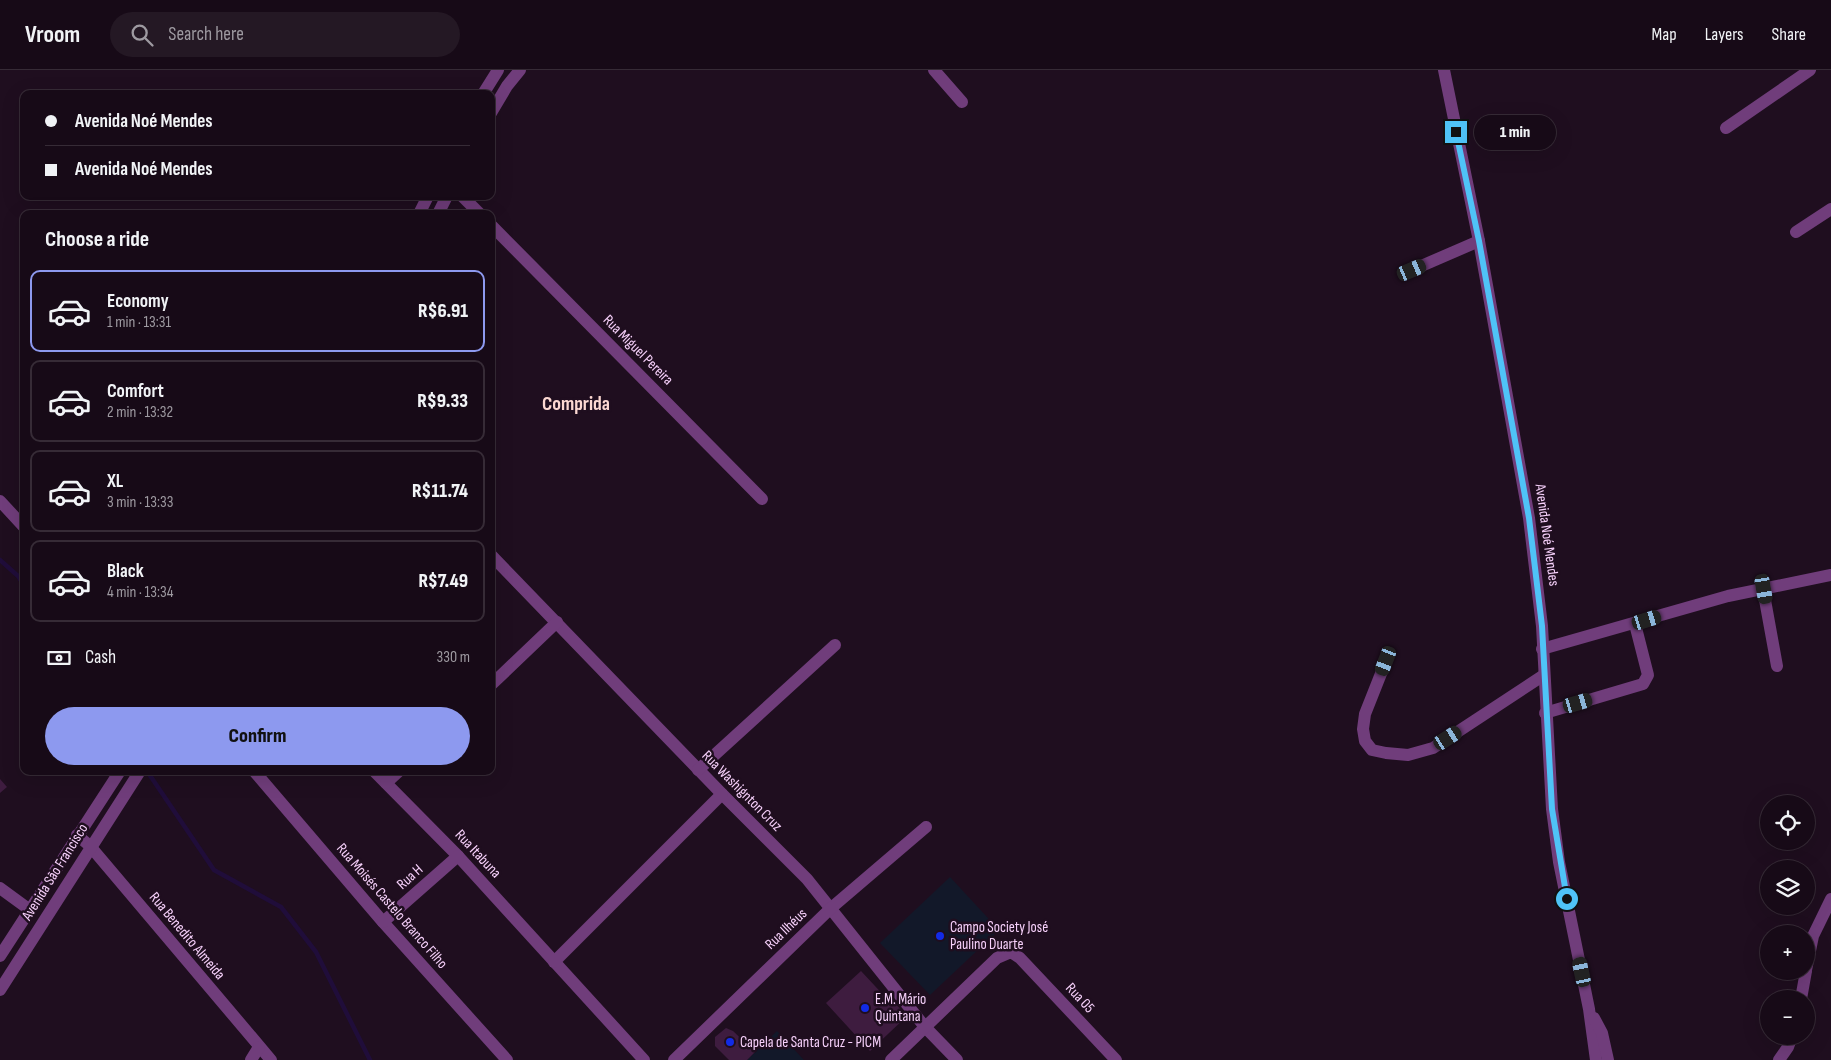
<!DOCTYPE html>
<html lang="en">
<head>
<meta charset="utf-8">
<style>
	body { margin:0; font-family:"Sofia Sans Condensed",sans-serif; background:#241824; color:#f1f3f6; height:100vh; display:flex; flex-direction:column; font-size:19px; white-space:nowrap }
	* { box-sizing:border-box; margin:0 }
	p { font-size:16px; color:#9e9aa1 }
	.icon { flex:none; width:28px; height:28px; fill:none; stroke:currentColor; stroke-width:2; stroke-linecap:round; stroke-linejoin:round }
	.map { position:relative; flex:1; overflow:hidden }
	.panel { position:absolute; left:20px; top:140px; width:475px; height:565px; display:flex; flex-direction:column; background:#170a17; border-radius:10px; box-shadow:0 5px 20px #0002,0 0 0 1px #362b36 }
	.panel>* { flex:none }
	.guide { position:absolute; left:20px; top:20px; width:475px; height:110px; border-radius:10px; box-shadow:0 5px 20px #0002,0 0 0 1px #362b36; display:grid; align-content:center; height:110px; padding:0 25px; background:#170a17 }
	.controls { position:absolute; left:1760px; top:725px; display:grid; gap:10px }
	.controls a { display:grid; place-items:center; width:55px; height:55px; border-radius:50%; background:#170a17; box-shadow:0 5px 20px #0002,0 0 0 1px #362b36; font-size:25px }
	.end { position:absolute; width:22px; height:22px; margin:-11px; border:6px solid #4fc3f7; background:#111; box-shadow:0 0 0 2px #111 }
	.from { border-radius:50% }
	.bubble { position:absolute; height:35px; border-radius:18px; background:#170a17; box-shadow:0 5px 20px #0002,0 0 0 1px #362b36; font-size:16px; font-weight:800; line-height:35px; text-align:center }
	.car { position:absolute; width:15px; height:30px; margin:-15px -8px; border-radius:6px; box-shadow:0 0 4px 1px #0007; background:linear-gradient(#222 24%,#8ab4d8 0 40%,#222 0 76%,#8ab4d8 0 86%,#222 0) }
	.guide b { display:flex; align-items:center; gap:18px; height:48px; font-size:19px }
	.guide b+b { border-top:1px solid #362b36 }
	.guide i { width:12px; height:12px; background:#f1f3f6 }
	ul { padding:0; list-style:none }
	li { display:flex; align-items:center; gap:15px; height:82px; margin:0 10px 8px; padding:0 15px; border:2px solid #362b36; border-radius:10px }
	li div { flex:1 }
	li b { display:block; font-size:19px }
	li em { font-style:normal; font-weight:800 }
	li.current { border-color:#8d99ef }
	li>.icon { width:45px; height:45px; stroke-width:1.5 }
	h2 { padding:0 25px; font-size:22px; line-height:60px }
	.pay { display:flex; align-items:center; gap:12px; height:55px; padding:0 25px; font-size:19px }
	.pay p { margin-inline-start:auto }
	.primary-button { display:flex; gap:10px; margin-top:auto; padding:10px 25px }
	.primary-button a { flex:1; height:58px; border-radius:30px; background:#8d99ef; color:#111; font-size:20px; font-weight:800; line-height:58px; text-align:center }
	header { display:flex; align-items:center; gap:30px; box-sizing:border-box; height:70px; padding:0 25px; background:#170a17; border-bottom:1px solid #362b36 }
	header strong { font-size:24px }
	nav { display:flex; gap:28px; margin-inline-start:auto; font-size:18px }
	.search { width:350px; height:45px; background:#241824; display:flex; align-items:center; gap:12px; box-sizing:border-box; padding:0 18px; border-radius:28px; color:#9e9aa1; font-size:19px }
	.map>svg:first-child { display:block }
</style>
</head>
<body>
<header>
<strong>Vroom</strong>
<div class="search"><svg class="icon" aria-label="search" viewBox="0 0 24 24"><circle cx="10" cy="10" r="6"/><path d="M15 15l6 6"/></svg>Search here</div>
<nav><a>Map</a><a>Layers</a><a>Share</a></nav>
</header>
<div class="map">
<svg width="1831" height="990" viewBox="0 0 1831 990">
	<rect width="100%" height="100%" fill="#1f0e1f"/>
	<g fill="#121829">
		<path d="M950 807 999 860 930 925 880 873Z"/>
		<path d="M777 961 804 990H747Z"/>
	</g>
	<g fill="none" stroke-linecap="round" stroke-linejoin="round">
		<g stroke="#200d3a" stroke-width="4.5">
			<path d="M0 490 18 506 24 515"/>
			<path d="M147 701 214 800 281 837 316 882 370 990"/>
		</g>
	</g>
	<g fill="#3e1c3f">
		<path d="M0 709 7 717 0 723Z"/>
		<path d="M861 901 888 930 890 928 907 946 870 981 826 933Z"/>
		<path d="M726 958 733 961 755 982 747 990H729L715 976V967Z"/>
	</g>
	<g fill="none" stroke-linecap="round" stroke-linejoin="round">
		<g stroke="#703d7b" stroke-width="12">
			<path d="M934 0 962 32"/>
			<path d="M1444 0 1479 171 1529 448 1542 556 1552 739 1559 792 1589 939 1596 990"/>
			<path d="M483 24 498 0"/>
			<path d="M491 43 507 16 520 0"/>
			<path d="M1726 58 1810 0"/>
			<path d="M462 126 480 144"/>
			<path d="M419 144 428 126"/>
			<path d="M438 144 447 126"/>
			<path d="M491 155 762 429"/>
			<path d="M1796 162 1831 139"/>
			<path d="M1412 200 1479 171"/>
			<path d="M0 431 24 457"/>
			<path d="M491 485 722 724 807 809 925 957 957 990"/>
			<path d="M1763 519 1777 596"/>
			<path d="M1542 579 1728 526 1831 505"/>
			<path d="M1386 591 1365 644 1363 659 1365 671 1372 680 1386 683 1408 685 1433 678 1544 605"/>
			<path d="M491 615 557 552"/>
			<path d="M1545 643 1643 614 1648 605 1635 554"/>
			<path d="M698 700 835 575"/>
			<path d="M254 701 383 852 507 990"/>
			<path d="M374 701 458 786 644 990"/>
			<path d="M386 713 399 701"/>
			<path d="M77 765 90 776 271 990"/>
			<path d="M0 818 30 840"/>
			<path d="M383 852 458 786"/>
			<path d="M0 886 120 701"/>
			<path d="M554 892 722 724"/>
			<path d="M1806 900 1813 866 1831 829"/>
			<path d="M0 920 140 701"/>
			<path d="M1801 929 1806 901"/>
			<path d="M1594 948 1602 963 1608 990"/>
			<path d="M251 990 259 977"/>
			<path d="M674 990 830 839 926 757"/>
			<path d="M891 990 997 888 1011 882 1020 888 1116 990"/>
			<path d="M1779 990 1788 977 1792 966"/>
		</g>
	</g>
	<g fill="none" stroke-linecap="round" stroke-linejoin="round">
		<path stroke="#4fc3f7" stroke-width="6" d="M1456 62 1479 171 1529 448 1542 556 1552 739 1567 829"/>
	</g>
	<g fill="#122be6" stroke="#1f0e1f" stroke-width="2">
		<circle cx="940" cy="866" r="5"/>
		<circle cx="865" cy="938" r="5"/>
		<circle cx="730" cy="972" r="5"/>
	</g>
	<g text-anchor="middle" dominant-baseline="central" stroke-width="5" stroke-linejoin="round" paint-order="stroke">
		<g font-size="15" fill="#f7d1fb" stroke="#1f0e1f">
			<text transform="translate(638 280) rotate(45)">Rua Miguel Pereira</text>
			<text transform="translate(1547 465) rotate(82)">Avenida Noé Mendes</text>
			<text transform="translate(742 721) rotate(45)">Rua Washignton Cruz</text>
			<text transform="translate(478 784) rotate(47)">Rua Itabuna</text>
			<text transform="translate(55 802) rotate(-58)">Avenida São Francisco</text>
			<text transform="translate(410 807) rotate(-42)">Rua H</text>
			<text transform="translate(392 836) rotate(49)">Rua Moisés Castelo Branco Filho</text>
			<text transform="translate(786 859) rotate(-44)">Rua Ilhéus</text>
			<text transform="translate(187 866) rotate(50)">Rua Benedito Almeida</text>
			<text transform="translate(1080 928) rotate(47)">Rua 05</text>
		</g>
		<g font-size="15" fill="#f7d1fb" stroke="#1f0e1f" text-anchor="start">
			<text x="950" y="857">Campo Society José<tspan x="950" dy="17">Paulino Duarte</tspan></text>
			<text x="875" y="929">E.M. Mário<tspan x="875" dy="17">Quintana</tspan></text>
			<text x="740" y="972">Capela de Santa Cruz - PICM</text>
		</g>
		<g font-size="20" font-weight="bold" fill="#fcd8d2" stroke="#1f0e1f">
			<text x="576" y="334">Comprida</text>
		</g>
	</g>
</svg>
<div class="controls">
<a><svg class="icon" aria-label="locate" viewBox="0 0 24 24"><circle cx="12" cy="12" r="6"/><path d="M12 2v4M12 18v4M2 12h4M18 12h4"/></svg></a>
<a><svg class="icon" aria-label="layers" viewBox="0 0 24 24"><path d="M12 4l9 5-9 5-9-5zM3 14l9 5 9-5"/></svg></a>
<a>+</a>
<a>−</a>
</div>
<i class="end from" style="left:1567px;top:829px"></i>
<i class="end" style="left:1456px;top:62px"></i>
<div class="bubble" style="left:1474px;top:45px;width:82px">1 min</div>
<i class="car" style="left:1412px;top:200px;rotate:67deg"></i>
<i class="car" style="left:1764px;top:519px;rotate:170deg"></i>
<i class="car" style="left:1647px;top:550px;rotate:73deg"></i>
<i class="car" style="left:1386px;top:591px;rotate:201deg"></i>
<i class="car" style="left:1578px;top:633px;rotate:74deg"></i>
<i class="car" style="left:1448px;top:668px;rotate:57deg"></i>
<i class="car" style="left:1582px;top:902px;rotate:348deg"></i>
<div class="guide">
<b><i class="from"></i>Avenida Noé Mendes</b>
<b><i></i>Avenida Noé Mendes</b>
</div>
<section class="panel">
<h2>Choose a ride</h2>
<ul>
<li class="current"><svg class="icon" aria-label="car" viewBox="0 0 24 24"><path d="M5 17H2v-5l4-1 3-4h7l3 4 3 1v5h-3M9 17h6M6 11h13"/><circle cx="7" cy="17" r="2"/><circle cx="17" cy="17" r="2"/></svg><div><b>Economy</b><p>1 min · 13:31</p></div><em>R$6.91</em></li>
<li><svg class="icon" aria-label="car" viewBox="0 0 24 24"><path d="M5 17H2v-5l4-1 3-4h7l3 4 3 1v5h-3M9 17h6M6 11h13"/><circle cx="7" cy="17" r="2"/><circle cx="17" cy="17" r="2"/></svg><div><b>Comfort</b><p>2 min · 13:32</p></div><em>R$9.33</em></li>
<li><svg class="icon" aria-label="car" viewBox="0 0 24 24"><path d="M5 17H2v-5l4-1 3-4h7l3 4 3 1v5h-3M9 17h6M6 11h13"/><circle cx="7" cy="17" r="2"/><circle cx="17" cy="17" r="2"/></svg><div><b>XL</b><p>3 min · 13:33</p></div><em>R$11.74</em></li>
<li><svg class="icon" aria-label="car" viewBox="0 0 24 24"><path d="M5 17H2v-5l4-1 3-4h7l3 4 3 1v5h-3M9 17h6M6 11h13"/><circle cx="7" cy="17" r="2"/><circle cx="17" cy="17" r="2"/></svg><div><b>Black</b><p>4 min · 13:34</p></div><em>R$7.49</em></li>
</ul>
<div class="pay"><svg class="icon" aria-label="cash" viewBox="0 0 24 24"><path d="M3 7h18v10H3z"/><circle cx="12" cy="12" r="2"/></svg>Cash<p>330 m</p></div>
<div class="primary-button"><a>Confirm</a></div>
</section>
</div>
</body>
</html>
